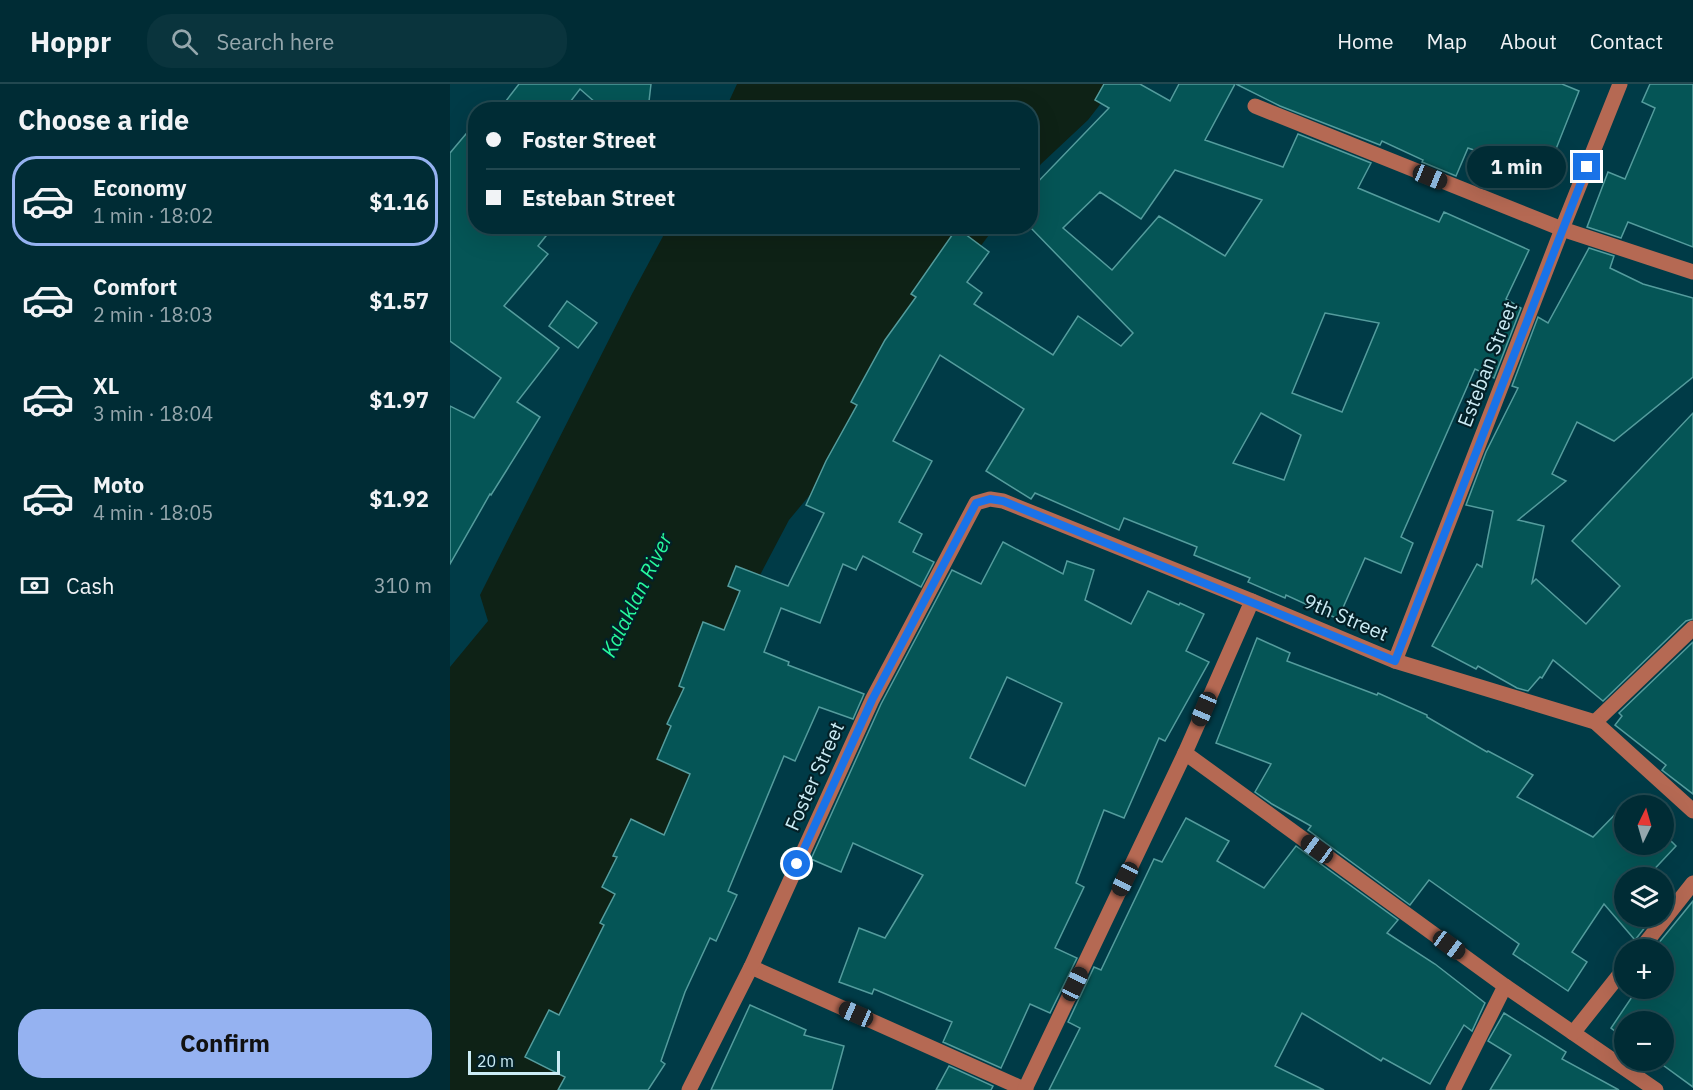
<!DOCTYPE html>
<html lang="en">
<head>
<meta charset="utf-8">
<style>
	body { margin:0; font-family:"IBM Plex Sans",sans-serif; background:#0a343d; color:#f1f3f6; height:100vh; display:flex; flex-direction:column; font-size:22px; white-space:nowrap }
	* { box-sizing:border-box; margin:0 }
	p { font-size:20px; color:#95a7ad }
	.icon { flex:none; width:33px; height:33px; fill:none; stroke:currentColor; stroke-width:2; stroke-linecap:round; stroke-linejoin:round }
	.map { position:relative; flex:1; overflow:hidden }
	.details { display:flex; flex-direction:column; background:#002c35; width:450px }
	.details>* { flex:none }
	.hud { position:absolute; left:18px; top:18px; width:570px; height:132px; border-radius:24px; box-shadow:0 6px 24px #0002,0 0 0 2px #224850; display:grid; align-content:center; height:132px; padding:0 18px; background:#002c35 }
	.needle { width:39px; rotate:5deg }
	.controls { position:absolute; left:1164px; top:711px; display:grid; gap:12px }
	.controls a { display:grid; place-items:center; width:60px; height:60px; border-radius:50%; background:#002c35; box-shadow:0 6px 24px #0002,0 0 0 2px #224850; font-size:30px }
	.scale { position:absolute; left:18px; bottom:15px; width:92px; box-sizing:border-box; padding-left:6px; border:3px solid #ccecf5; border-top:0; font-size:16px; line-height:21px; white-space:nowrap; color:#ccecf5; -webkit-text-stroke:4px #032027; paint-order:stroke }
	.end { position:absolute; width:27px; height:27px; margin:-14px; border:8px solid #1a73e8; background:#fff; box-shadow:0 0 0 3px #fff }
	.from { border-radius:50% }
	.bubble { position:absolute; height:42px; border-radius:21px; background:#002c35; box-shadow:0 6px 24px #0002,0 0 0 2px #224850; font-size:20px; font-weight:700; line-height:42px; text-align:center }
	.car { position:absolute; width:18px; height:36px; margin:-18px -9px; border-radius:8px; box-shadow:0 0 4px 2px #0007; background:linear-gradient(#222 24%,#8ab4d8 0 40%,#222 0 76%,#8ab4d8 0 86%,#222 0) }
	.hud b { display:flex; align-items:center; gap:21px; height:57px; font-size:22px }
	.hud b+b { border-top:2px solid #224850 }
	.hud i { width:15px; height:15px; background:#f1f3f6 }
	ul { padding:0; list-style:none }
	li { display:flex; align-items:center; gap:18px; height:90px; margin:0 12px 9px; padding:0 6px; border:3px solid transparent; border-radius:24px }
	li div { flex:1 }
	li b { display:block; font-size:22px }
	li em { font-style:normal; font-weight:700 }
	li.on { border-color:#95b2f1 }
	li>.icon { width:54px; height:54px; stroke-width:1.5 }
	h2 { padding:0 18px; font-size:27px; line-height:72px }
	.pay { display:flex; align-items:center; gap:15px; height:66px; padding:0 18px; font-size:22px }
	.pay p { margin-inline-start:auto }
	.primary-button { display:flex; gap:12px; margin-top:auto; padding:12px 18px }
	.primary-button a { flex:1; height:69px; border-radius:24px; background:#95b2f1; color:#111; font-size:24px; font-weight:700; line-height:69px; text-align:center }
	header { display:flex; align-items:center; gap:36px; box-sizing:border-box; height:84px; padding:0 30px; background:#002c35; border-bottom:2px solid #224850 }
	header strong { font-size:28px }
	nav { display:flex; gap:33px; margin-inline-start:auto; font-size:21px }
	.search { width:420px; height:54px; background:#0a343d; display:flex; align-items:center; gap:15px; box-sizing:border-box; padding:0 21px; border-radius:24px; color:#95a7ad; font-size:22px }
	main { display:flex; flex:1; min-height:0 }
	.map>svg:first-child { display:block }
</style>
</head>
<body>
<header>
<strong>Hoppr</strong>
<div class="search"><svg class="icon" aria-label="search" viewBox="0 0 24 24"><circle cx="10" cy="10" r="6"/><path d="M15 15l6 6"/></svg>Search here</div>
<nav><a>Home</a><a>Map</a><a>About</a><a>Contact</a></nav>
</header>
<main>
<section class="details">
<h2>Choose a ride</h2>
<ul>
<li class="on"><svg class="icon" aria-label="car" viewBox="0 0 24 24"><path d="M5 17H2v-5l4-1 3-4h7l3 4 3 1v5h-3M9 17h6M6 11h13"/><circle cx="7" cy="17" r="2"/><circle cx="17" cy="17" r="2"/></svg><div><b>Economy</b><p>1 min · 18:02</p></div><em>$1.16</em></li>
<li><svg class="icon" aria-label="car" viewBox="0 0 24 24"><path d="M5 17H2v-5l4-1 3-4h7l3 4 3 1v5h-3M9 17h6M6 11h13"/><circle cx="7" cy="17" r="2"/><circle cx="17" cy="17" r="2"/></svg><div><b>Comfort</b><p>2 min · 18:03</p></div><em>$1.57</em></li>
<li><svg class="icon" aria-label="car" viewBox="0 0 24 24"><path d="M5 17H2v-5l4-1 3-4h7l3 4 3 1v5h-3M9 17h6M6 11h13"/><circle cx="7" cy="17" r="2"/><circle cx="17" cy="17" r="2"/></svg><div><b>XL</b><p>3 min · 18:04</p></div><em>$1.97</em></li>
<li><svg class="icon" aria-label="car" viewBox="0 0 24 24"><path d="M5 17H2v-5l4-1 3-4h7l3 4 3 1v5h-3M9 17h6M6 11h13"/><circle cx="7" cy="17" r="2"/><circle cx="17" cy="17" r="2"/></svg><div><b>Moto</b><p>4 min · 18:05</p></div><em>$1.92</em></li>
</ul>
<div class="pay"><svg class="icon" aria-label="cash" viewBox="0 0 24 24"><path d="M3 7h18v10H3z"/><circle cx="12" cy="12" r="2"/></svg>Cash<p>310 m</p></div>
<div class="primary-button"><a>Confirm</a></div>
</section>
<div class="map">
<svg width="1243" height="1006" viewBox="0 0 1243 1006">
	<rect width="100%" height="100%" fill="#003b47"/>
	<g fill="#0e2216">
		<path d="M287 0H666L638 36 591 80 581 94 580 26H275Z"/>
		<path d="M218 143H545L487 220 404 358 339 436 299 512 238 713 123 1006H0V583L38 537 30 511 182 210Z"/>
	</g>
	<g fill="#055556" stroke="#549c9d" stroke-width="1.5" fill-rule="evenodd">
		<path d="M69 0H201L198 26H154L130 5 114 26H49Z"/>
		<path d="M654 0H690L720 17 729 0H785L755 56 833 83 848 50 921 79 908 104 989 138 994 128 1079 166 1056 215 1071 224 1044 294 1025 285 951 453 963 459 951 489 915 474 888 535 836 511 835 514 798 498 800 494 744 471 747 463 674 434 669 446 585 409 581 415 536 387 574 325 490 271 443 357 482 377 449 438 472 450 463 468 484 478 471 503 413 472 406 486 393 480 370 539 331 524 314 568 339 578 338 581 414 610 403 635 369 623 345 677 334 672 278 807 287 811 266 857 260 854 235 908 211 977 215 980 198 1006H108L115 993 75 973 99 926 109 931 154 841 150 839 165 810 152 803 167 773 163 772 181 735 214 751 240 690 207 675 221 642 217 640 234 604 229 602 253 538 274 546 290 507 278 502 286 482 338 502 374 429 356 421 376 377 407 321 401 318 435 256 466 213 461 210 507 144 539 168 517 198 532 209 524 220 603 271 628 232 671 262 683 249 579 142 580 106 659 24 645 16ZM725 86 812 116 775 172 709 132 662 186 613 144 650 108 691 135ZM875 229 929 239 892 328 842 309ZM811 329 851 351 834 396 783 379Z"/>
		<path d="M786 0H1112L1129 7 1104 70 1115 75 1105 99 1069 84 1070 82 1018 64 1006 92 972 78 973 76 932 57 930 61 830 22Z"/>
		<path d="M1200 0H1243V163L1178 138 1171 154 1137 143 1158 88 1175 95 1205 24 1192 18Z"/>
		<path d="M26 38V142H104L88 162 98 170 54 222 109 264 67 318 90 333 41 411 40 410 0 480V322L24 334 51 294 0 257V69Z"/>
		<path d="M1139 164 1164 172 1160 184 1193 200 1243 214V293L1164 357 1127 338 1102 390 1116 397 1068 436 1094 442 1082 499 1086 495 1136 540 1170 502 1122 457 1243 329V535L1236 537 1153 617 1103 576 1092 594 1090 593 1078 607 1067 604 1028 582 1026 585 982 562 1027 480 1032 483 1043 427 1016 421 1036 368 1068 304 1062 302 1088 233 1098 239Z"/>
		<path d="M117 217 147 239 128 264 99 242Z"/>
		<path d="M553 458 613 490 617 477 644 486 635 516 681 540 698 507 729 521 730 519 754 530 736 567 759 578 715 657 709 654 674 734 654 726 626 799 634 803 605 864 627 874 600 929 580 920 551 984 493 958 502 938 424 905 422 910 389 898 409 844 435 854 473 791 403 759 391 788 361 775 431 620 502 486 531 500ZM557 593 612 619 575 702 520 674Z"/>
		<path d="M807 554 840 569 837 577 927 611 928 609 977 631V633L1037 668 1038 667 1083 691 1067 713 1143 753 1178 717 1183 722H1174V760H1214V750L1226 762 1196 794H1174V832H1204L1185 856 1154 820 1122 868 1137 878 1118 907 1063 870 1069 860 979 796 960 821 858 746 861 742 822 720 805 708 821 680 766 659Z"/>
		<path d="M1243 558V710L1212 686 1216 681 1165 641 1172 632 1169 629Z"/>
		<path d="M736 734 779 757 767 777 814 804 846 762 948 836 937 849 985 880 1035 919 1022 947 1014 941 980 1000 933 974 931 977 852 929 825 982 874 1006H599L630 944 618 938 644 883 651 886 704 775 712 778Z"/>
		<path d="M1243 817V1003L1206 976H1214V938H1174V954L1161 944 1188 904H1214V866H1203Z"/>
		<path d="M300 921 356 946 354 951 394 962 382 1006H261Z"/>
		<path d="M1054 929 1116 968 1112 975 1169 1006H1040L1061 971 1038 957Z"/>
		<path d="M499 982 543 1002 541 1006H486Z"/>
	</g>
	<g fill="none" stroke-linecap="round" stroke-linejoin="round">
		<g stroke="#b56953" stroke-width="15">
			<path d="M805 22 1112 145 1243 188"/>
			<path d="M945 577 1112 145 1170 0"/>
			<path d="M1145 638 1243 544"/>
			<path d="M735 669 1055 902 1206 1006"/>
			<path d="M1190 866 1243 799"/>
			<path d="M301 883 576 1006"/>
			<path d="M1123 949 1174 885"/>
			<path d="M575 1005 735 669 802 517"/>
			<path d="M239 1006 301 883 422 616 526 419 540 415 553 417 802 517 945 577 1145 638 1243 727"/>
			<path d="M1003 1006 1055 902"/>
		</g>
	</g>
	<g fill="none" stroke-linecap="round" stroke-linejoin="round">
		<path stroke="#1a73e8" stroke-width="8" d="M347 780 422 616 526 419 540 415 553 417 945 577 1137 83"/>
	</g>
	<g text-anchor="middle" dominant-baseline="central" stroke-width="4.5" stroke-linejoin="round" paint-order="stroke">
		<g font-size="20" fill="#ccecf5" stroke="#032027">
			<text transform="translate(1037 280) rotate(-69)">Esteban Street</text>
			<text transform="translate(896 533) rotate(23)">9th Street</text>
			<text transform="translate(364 692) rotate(-66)">Foster Street</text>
		</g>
		<g font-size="21" font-style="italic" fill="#27f89c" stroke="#032027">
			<text transform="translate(186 511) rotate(-64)">Kalaklan River</text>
		</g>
	</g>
</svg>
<div class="controls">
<a><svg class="needle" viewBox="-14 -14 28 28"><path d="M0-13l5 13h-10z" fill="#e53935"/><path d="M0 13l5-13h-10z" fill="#95a7ad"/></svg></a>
<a><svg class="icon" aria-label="layers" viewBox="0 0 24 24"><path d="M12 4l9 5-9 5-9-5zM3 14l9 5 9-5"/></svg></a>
<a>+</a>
<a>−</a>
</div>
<div class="scale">20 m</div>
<i class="end from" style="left:347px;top:780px"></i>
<i class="end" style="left:1137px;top:83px"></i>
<div class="bubble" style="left:1017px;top:62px;width:99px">1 min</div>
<i class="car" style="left:980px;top:93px;rotate:112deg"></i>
<i class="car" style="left:754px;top:625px;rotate:203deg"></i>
<i class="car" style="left:867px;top:765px;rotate:306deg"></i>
<i class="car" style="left:675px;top:795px;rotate:206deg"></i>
<i class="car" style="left:999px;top:861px;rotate:126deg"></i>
<i class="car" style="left:625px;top:900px;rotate:25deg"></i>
<i class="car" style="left:406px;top:930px;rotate:294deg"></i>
<div class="hud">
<b><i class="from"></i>Foster Street</b>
<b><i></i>Esteban Street</b>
</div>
</div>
</main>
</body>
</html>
